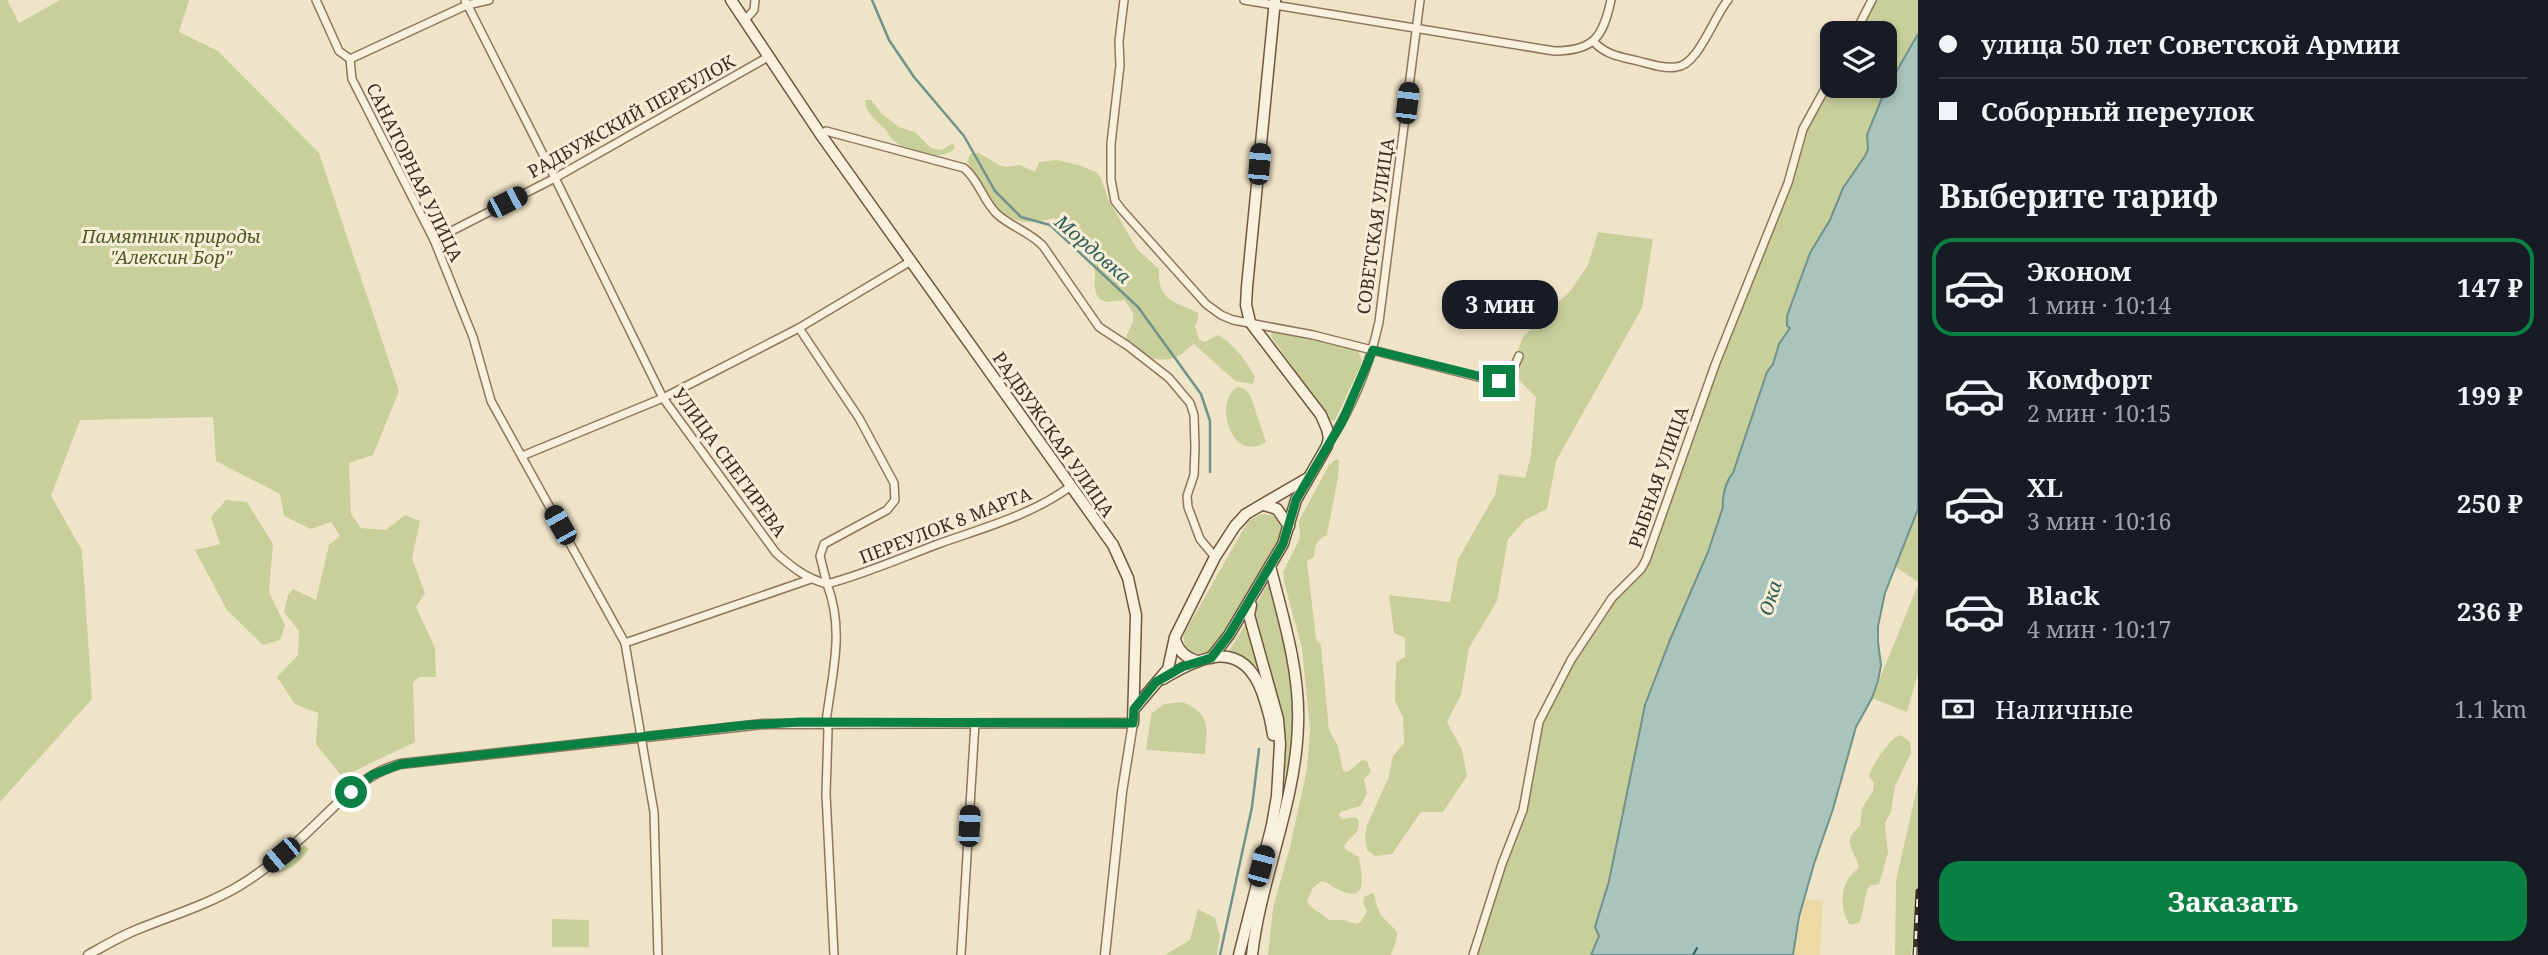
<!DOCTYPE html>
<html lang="ru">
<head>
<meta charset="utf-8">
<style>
	body { margin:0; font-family:"Noto Serif",serif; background:#20242c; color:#f1f3f6; height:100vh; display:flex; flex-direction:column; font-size:26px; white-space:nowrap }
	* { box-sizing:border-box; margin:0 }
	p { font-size:23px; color:#9ea1a6 }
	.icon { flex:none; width:38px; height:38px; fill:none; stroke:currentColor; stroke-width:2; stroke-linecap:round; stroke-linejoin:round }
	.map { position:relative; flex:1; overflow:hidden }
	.sheet { display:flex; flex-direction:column; background:#171b24; width:630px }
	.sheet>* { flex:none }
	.banner { display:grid; align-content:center; height:154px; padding:0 21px; background:#171b24 }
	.fabs { position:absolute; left:1820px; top:21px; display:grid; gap:14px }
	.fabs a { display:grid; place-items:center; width:77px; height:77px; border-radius:14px; background:#171b24; box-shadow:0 4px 10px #0003; font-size:35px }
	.end { position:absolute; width:32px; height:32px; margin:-16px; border:9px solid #0b8043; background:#fff; box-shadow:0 0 0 4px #fff }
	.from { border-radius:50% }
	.bubble { position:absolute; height:49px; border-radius:21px; background:#171b24; box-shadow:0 4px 10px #0003; font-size:23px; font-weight:700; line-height:49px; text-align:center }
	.car { position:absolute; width:21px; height:42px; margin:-21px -10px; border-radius:9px; box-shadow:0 0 5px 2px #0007; background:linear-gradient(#222 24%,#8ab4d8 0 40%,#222 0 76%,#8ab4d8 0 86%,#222 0) }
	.banner b { display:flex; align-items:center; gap:24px; height:66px; font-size:26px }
	.banner b+b { border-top:2px solid #363941 }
	.banner i { width:18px; height:18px; background:#f1f3f6 }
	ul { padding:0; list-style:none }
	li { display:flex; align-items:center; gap:21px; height:98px; margin:0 14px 10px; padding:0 7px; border:4px solid transparent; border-radius:21px }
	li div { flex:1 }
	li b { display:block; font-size:26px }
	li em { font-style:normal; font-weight:700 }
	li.active { border-color:#0b8043 }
	li>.icon { width:63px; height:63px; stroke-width:1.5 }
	h2 { padding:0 21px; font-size:32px; line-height:84px }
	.pay { display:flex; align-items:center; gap:18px; height:77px; padding:0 21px; font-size:26px }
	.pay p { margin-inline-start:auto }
	.primary-button { display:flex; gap:14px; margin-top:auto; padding:14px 21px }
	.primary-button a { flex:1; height:80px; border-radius:21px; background:#0b8043; color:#fff; font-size:28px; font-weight:700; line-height:80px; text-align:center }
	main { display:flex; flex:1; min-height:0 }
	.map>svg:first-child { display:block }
</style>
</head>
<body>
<main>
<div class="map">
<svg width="1918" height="955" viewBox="0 0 1918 955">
	<rect width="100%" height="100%" fill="#f0e4c8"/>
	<g fill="#c9cf9b">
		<path d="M0 0H7L19 23 60 0H189L179 32 218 51 319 153 399 391 373 455 349 463 351 514 361 528 386 530 405 515 420 521 412 558 425 593 416 607 435 648 436 677H419L413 683 415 742 342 777 316 744 318 713 295 704 277 677 298 655 299 631 284 612 288 595 293 589 316 600 329 545 340 536 331 522 311 529 284 516 280 494 216 461 213 417 80 420 51 496 82 550 92 699 0 802Z"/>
		<path d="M1869 0H1918V34L1884 93 1867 135 1868 149 1865 156 1843 188 1830 220 1810 253 1787 316 1790 328 1779 344 1773 364 1767 372 1733 473C1726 481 1722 496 1723 507L1703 563 1605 891 1595 926 1599 936 1591 955H1471L1513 826 1523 797 1536 721 1615 588 1633 575 1643 560 1712 365 1791 170 1804 118 1832 72V86H1885V33H1852Z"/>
		<path d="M865 100H871L881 113 899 127 915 132 931 148 942 150 953 143 955 148C941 163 907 153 893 140 889 137 888 131 883 127 875 120 865 111 865 100Z"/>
		<path d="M971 153H979L999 165 1006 167 1020 165 1035 172 1039 162 1057 160 1078 165 1096 172 1101 178 1108 199 1137 249 1159 269C1157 301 1174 301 1198 313V320L1195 326 1199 339 1205 342 1218 335C1232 342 1248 363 1255 377L1253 384 1235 381 1194 344C1189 347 1185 352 1180 355 1161 366 1135 356 1126 337L1133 321V313L1125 300 1107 302 1099 299C1093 288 1095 284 1095 272 1095 250 1070 230 1054 218 1000 234 991 199 967 161Z"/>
		<path d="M1598 232 1653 239 1642 308 1556 461 1547 509 1525 520 1508 539 1497 601 1469 648 1461 695 1447 722 1462 750 1467 776 1443 812H1421L1392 854 1375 856 1367 850 1365 837 1367 825 1388 779 1393 756 1404 743 1403 717 1395 701 1396 662 1405 657V638L1394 633 1389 595 1450 602 1458 559 1495 495 1499 474 1525 478 1531 455 1536 397 1510 371 1523 337 1571 290 1588 265Z"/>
		<path d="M1276 329 1352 347C1359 352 1362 356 1361 365L1335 420 1331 421 1327 417 1271 336 1272 330Z"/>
		<path d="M1238 387 1245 389 1250 395 1266 442C1230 465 1213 399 1238 387Z"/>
		<path d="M1336 459 1339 460 1338 477 1327 535C1316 540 1315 546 1314 557L1307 561 1316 639 1321 645 1329 730 1338 746 1343 771 1348 772 1362 760 1367 761 1371 772 1364 779 1367 794 1360 806 1340 812 1339 816 1343 819 1354 817 1358 819C1362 833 1350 836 1344 846L1346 850 1359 857C1362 877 1369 905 1337 889 1331 886 1328 882 1321 881L1313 888 1307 901C1310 910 1322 912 1329 920H1344L1356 924 1361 922 1367 911 1363 903 1364 897 1373 893C1377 900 1376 908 1381 915 1398 936 1402 925 1391 955H1268L1273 908 1290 847 1307 769 1310 729 1302 648 1285 586 1283 572 1300 538 1299 521 1329 465Z"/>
		<path d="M226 500 247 502 273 544 269 592 285 625 280 640 263 645 227 610 195 550 220 544 211 517Z"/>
		<path d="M1918 509V582L1896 567Z"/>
		<path d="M1262 514C1281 514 1285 527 1279 543L1215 649C1200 658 1181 654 1184 634L1248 521Z"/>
		<path d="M1268 583C1285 650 1304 714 1286 783L1281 711 1254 616 1256 605Z"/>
		<path d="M1918 585V673L1907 712 1872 698Z"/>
		<path d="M1246 623 1262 672 1243 656 1228 653Z"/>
		<path d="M1183 702C1210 715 1208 725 1205 754L1146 750 1151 714 1164 704Z"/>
		<path d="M1900 735 1910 742 1911 753 1895 786 1891 812 1885 823 1888 853 1879 884 1869 886C1863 898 1865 911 1859 923L1850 925C1838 907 1840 881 1859 868 1855 850 1840 842 1860 826L1862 808 1873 791 1874 783 1869 776C1874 763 1887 741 1900 735Z"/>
		<path d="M1918 783V895L1911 955H1895L1896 881Z"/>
		<path d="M304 845 309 849C303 859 290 871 279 873L276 871V867Z"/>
		<path d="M1198 909 1215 918 1220 936 1217 955H1165L1190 940Z"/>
		<path d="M552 919 589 920V947H552Z"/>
	</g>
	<path fill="#ecd9a5" d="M1805 899 1823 901 1820 955H1793Z"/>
	<path fill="#a9c4bc" stroke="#6f938a" stroke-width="2" d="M1918 34V509L1885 593 1878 626V642L1881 665 1878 681 1872 698 1856 727 1833 809 1814 864 1799 917 1793 955H1591L1599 936 1595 927 1609 881 1645 705 1670 640 1708 552 1723 507C1722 496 1726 481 1733 473L1767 372 1773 364 1779 344 1790 328 1787 326V316L1810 253 1830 220 1843 188 1865 156 1868 149 1867 135 1884 93Z"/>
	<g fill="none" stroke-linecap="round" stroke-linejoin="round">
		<g stroke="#6f938a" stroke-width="2.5">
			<path d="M872 0 889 40 914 77 964 136 995 191 1021 217 1050 225 1138 307 1201 394 1210 421V472"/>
			<path d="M1220 955 1252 807 1259 749"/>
		</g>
		<path stroke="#2f5d5a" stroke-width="2" stroke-dasharray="9 7" stroke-linecap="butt" d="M1693 955 1700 943"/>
		<g stroke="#8d765c" stroke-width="10">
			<g id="minor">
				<path d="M316 0 339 51 350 59 352 79 434 240 473 337 491 401 625 643 654 812 658 955"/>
				<path d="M465 0 555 178 663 398 776 553C792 567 805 578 827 584 845 631 832 673 826 722L828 730 826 794 834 955"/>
				<path d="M1124 0 1119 41 1120 65 1111 144V180L1115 201 1122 210 1206 304 1221 315 1233 320 1313 335 1486 379C1508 382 1511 375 1519 356"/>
				<path d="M1244 0 1554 51C1594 51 1603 37 1611 0"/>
				<path d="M744 21 754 10 755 0"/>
				<path d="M1855 33 1872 0"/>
				<path d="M1594 42C1606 55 1621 57 1638 61 1650 64 1663 69 1676 67 1698 66 1714 16 1728 0"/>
				<path d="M350 59 467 5 489 0"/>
				<path d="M821 135 826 131 964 168C979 180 983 201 997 214 1011 227 1030 232 1043 246L1099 327 1128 346 1169 378 1190 403 1194 415 1195 447 1194 475 1187 496 1188 507 1200 539 1215 557"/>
				<path d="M434 240 555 178 768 57"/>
				<path d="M799 328 859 418 894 483 895 500 887 510 824 544 820 556 827 584C865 574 901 558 938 544 983 528 1032 515 1071 486"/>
				<path d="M1329 443C1353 406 1370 364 1379 322L1420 0"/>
				<path d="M522 456 663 398 799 328 911 261"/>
				<path d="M625 643 811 579"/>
				<path d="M961 955 975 723"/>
				<path d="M1473 955 1502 864 1523 810 1539 722 1571 660 1612 598 1641 569 1646 560 1715 365 1788 183 1803 129 1832 76"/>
			</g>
		</g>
		<g stroke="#8d765c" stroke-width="11">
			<path id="tertiary" d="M88 955C104 946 119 937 136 930 170 916 207 905 239 886 261 873 280 857 299 840 331 812 358 775 400 764L763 724 1133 723 1122 792 1105 955"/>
		</g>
		<g stroke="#6f573f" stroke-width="13">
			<g id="secondary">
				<path d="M731 0 821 135 1113 545 1128 578 1136 615 1133 723"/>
				<path d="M1264 505 1277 509 1289 526"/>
				<path d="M1175 639C1178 651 1186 658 1198 661"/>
				<path d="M1211 658 1229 635 1283 544 1296 500 1327 446 1329 438 1327 429 1321 415 1250 322 1246 305 1247 287 1275 0"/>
				<path d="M1163 679C1201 656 1242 638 1262 692 1267 706 1271 720 1273 735"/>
				<path d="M1134 709 1168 669 1175 637 1215 557 1235 526 1246 514 1306 479"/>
				<path d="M1239 955 1272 825 1277 796 1280 744 1278 719 1249 615 1251 605"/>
				<path d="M1252 955C1261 877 1296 803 1298 724 1300 671 1283 617 1270 566"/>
			</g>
		</g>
		<use href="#minor" stroke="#faf1dc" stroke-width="7"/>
		<use href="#tertiary" stroke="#faf1dc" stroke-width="8"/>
		<use href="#secondary" stroke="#faf1dc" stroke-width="10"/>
		<g stroke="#3d2e20" stroke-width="5">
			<path id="rail" d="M1915 955 1918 891"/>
		</g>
		<use href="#rail" stroke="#f7eed8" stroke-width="2.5" stroke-dasharray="8" stroke-linecap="butt"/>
	</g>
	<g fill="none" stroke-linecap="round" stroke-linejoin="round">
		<path stroke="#0b8043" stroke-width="9" d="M351 792 372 775 401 764 747 725 801 722 1133 723 1134 709 1156 682 1182 667 1211 658 1229 635 1283 544 1296 500 1342 422 1373 350 1499 381"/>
	</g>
	<g text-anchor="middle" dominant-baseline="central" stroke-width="6" stroke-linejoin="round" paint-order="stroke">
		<g font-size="18" fill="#3d2e20" stroke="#f7eed8">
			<text transform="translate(631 116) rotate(-29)">РАДБУЖСКИЙ ПЕРЕУЛОК</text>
			<text transform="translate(415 172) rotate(64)">САНАТОРНАЯ УЛИЦА</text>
			<text transform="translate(1375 226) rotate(-82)">СОВЕТСКАЯ УЛИЦА</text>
			<text transform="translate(1054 434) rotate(55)">РАДБУЖСКАЯ УЛИЦА</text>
			<text transform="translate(730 462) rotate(54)">УЛИЦА СНЕГИРЕВА</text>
			<text transform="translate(1658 477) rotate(-71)">РЫБНАЯ УЛИЦА</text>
			<text transform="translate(945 525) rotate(-21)">ПЕРЕУЛОК 8 МАРТА</text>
		</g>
		<g font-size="18" font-style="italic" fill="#4d5a26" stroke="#f7eed8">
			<text x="171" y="236">Памятник природы<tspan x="171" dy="21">"Алексин Бор"</tspan></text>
		</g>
		<g font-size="19" font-style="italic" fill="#2f5d5a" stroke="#f7eed8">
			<text transform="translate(1093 249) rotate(41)">Мордовка</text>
			<text transform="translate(1770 598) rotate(-73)">Ока</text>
		</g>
	</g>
</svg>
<div class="fabs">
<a><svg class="icon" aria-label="layers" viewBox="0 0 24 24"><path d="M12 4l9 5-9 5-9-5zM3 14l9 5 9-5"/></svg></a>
</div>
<i class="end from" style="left:351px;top:792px"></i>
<i class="end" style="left:1499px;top:381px"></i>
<div class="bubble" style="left:1442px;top:280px;width:116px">3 мин</div>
<i class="car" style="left:1407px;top:103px;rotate:7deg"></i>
<i class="car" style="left:1259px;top:164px;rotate:5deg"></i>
<i class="car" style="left:507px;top:202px;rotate:63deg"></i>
<i class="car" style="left:560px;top:525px;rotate:331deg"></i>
<i class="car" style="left:969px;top:826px;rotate:3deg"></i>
<i class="car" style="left:281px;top:855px;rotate:230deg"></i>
<i class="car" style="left:1261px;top:866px;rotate:15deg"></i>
</div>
<section class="sheet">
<div class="banner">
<b><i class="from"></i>улица 50 лет Советской Армии</b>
<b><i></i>Соборный переулок</b>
</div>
<h2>Выберите тариф</h2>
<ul>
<li class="active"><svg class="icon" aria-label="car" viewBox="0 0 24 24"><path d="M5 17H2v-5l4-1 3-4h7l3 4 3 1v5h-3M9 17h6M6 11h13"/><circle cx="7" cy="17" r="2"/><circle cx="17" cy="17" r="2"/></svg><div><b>Эконом</b><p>1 мин · 10:14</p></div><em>147 ₽</em></li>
<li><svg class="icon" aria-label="car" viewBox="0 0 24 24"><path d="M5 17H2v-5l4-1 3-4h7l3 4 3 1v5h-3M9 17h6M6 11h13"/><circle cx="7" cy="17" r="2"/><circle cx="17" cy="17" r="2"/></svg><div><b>Комфорт</b><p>2 мин · 10:15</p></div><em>199 ₽</em></li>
<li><svg class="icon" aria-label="car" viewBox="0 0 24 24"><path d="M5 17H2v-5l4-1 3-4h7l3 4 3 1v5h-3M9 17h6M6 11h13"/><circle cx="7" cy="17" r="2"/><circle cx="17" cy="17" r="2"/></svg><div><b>XL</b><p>3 мин · 10:16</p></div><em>250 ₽</em></li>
<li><svg class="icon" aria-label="car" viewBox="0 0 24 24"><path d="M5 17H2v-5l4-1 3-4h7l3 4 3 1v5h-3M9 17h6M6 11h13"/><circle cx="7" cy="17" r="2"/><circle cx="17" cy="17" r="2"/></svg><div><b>Black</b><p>4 мин · 10:17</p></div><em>236 ₽</em></li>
</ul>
<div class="pay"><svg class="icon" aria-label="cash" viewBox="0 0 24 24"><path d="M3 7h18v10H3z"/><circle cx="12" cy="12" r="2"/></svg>Наличные<p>1.1 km</p></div>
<div class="primary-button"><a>Заказать</a></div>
</section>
</main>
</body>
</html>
